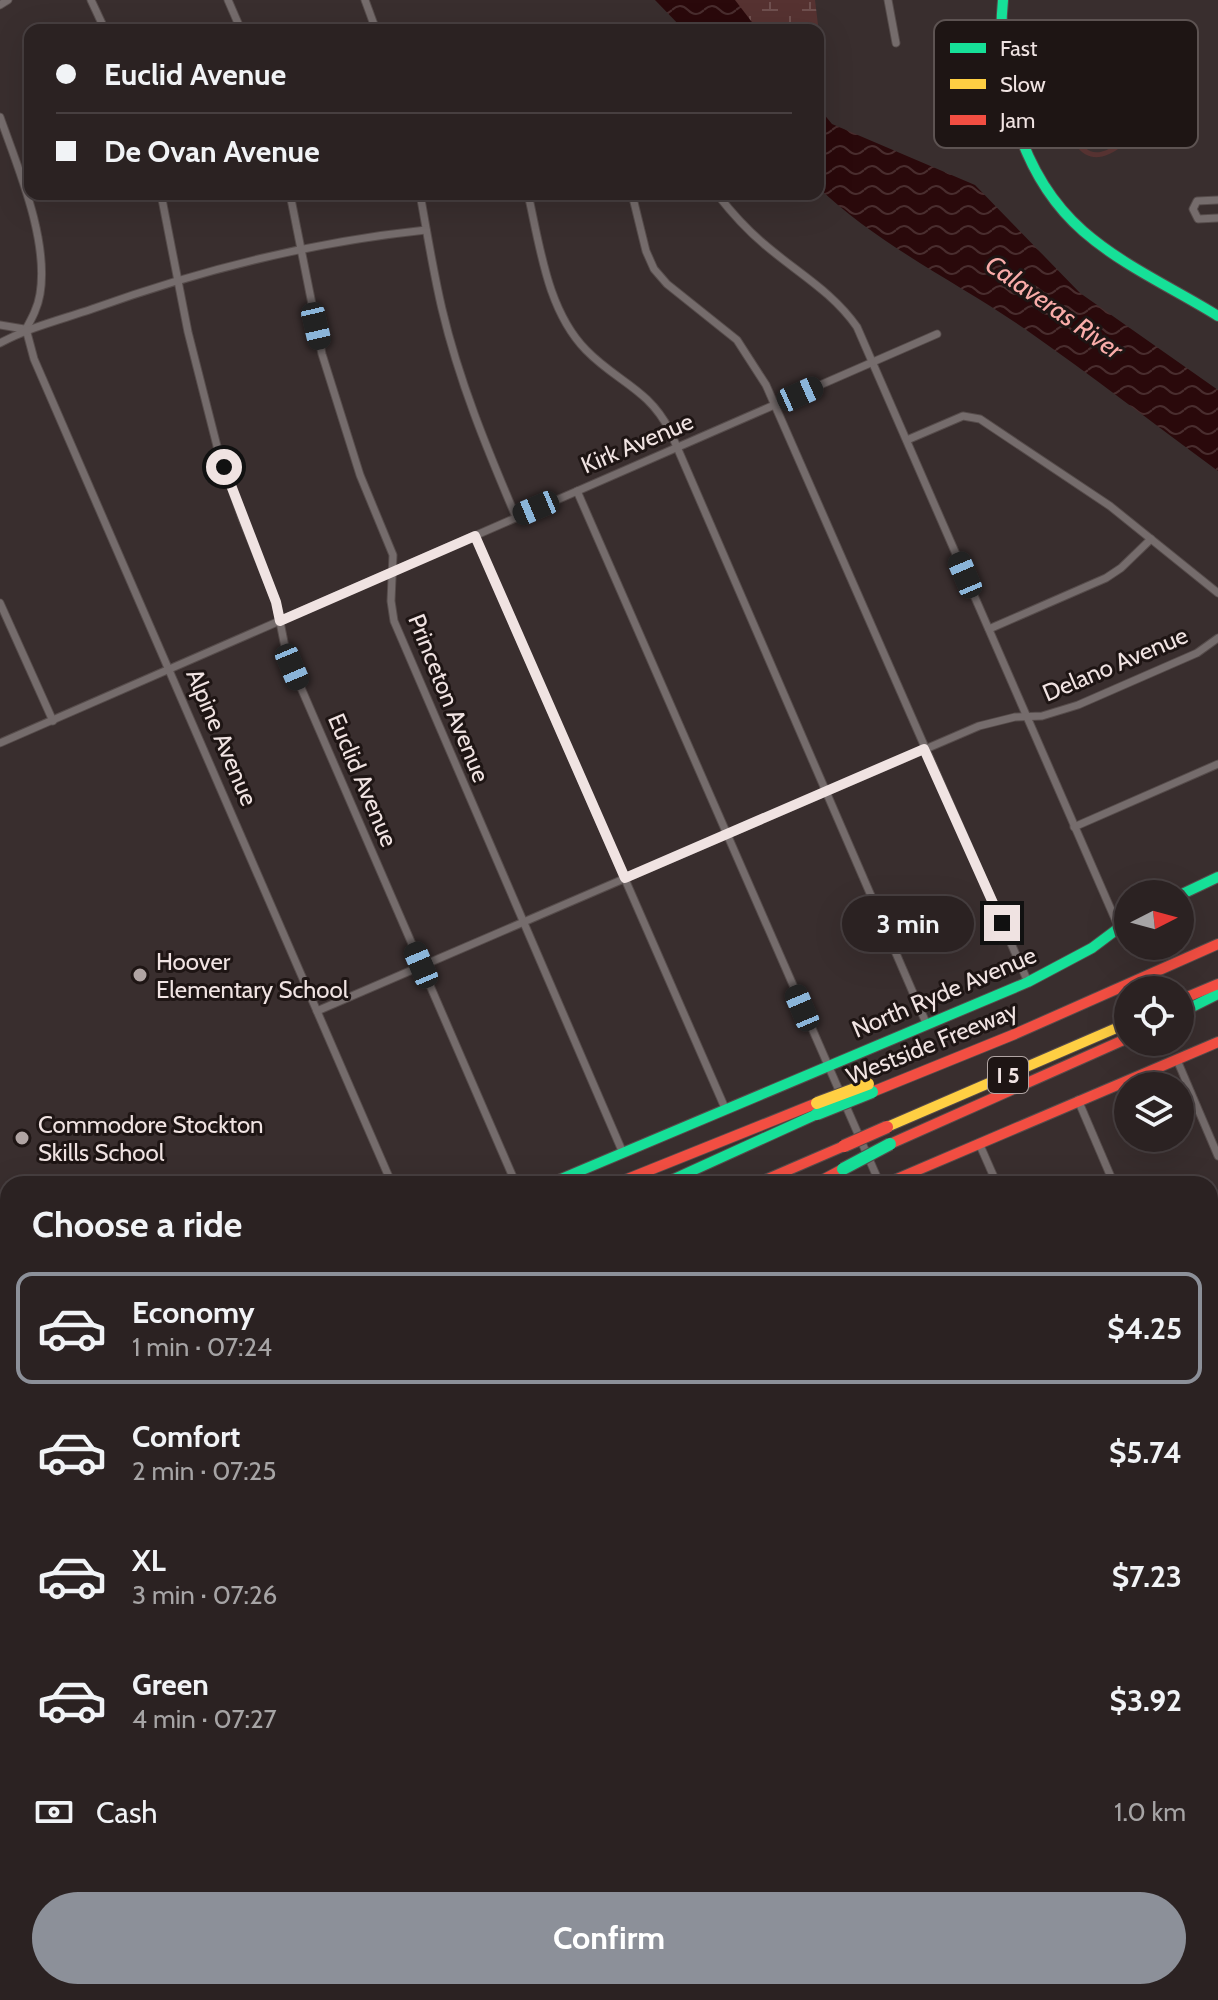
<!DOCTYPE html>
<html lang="en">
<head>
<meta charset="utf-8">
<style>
	body { margin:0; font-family:Cabin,sans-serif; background:#372f2f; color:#f1f3f6; height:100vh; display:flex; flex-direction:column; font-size:30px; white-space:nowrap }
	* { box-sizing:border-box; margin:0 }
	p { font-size:26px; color:#a6a4a5 }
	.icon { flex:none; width:44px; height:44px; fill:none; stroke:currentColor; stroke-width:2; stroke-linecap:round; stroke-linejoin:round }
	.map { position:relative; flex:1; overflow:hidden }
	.details { position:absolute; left:0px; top:1176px; width:1218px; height:824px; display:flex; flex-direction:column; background:#2b2222; border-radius:24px 24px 0 0; box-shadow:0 8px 32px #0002,0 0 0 2px #473f40 }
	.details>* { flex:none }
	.guide { position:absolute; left:24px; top:24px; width:800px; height:176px; border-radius:16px; box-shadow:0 8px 32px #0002,0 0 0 2px #473f40; display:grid; align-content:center; height:176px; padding:0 32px; background:#2b2222 }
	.needle { width:52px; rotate:84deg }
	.controls { position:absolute; left:1114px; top:880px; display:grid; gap:16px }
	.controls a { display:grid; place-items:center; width:80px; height:80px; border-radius:50%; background:#2b2222; box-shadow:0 8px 32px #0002,0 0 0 2px #473f40; font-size:40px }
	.end { position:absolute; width:36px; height:36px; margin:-18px; border:10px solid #f0e3e2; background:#111; box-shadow:0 0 0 4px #111 }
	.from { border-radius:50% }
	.bubble { position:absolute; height:56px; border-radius:28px; background:#2b2222; box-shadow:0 8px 32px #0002,0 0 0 2px #473f40; font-size:26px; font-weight:700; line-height:56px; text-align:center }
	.car { position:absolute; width:24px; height:48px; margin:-24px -12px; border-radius:10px; box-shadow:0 0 6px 2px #0007; background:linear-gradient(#222 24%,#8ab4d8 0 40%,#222 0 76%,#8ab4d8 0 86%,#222 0) }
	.guide b { display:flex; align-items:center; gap:28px; height:76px; font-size:30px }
	.guide b+b { border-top:2px solid #473f40 }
	.guide i { width:20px; height:20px; background:#f1f3f6 }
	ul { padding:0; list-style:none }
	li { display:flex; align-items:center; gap:24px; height:112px; margin:0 16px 12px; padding:0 16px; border:4px solid transparent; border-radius:16px }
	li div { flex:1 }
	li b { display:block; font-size:30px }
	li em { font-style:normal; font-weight:700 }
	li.on { border-color:#8c9099 }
	li>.icon { width:72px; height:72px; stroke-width:1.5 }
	h2 { padding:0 32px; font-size:36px; line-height:96px }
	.pay { display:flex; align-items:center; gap:20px; height:88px; padding:0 32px; font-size:30px }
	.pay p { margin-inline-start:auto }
	.cta { display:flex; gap:16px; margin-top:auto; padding:16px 32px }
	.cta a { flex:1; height:92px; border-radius:48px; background:#8c9099; color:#fff; font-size:32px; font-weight:700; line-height:92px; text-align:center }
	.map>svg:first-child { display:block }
</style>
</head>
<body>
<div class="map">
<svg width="1218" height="2000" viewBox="0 0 1218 2000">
	<defs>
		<pattern id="wetland-marsh" width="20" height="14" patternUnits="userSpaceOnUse" patternTransform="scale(2)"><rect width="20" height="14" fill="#563231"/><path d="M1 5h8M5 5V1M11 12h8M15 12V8" fill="none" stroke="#6f504f"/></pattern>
		<pattern id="water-waves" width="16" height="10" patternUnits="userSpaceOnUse" patternTransform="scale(2)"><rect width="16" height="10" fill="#2a090b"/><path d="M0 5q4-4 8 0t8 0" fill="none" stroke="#492d2e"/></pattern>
	</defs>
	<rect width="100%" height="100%" fill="#392e2e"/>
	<path fill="#563231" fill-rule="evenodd" d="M1139 62C1161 64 1178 86 1166 107 1161 115 1150 122 1143 129 1125 144 1096 175 1075 144 1069 134 1069 124 1073 114L1122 67ZM1139 67C1157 69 1171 85 1162 103 1157 114 1143 122 1135 130 1116 146 1089 170 1076 132L1078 115 1127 70Z"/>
	<path fill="url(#wetland-marsh)" d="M732 0H815L824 75 818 88V30H754Z"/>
	<g fill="url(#water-waves)">
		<path d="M655 0H735L758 30H684Z"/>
		<path d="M818 107 832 124 975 185 1080 293 1218 390V471C1154 424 1091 375 1025 329 957 282 878 245 818 187Z"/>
	</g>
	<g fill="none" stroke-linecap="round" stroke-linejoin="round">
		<g stroke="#564c4b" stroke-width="9">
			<g id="street">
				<path d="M91 0 105 30"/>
				<path d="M228 0 241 30"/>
				<path d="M365 0 376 30"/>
				<path d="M888 0 896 43"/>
				<path d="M0 5 8 0"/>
				<path d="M0 117C18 168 49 240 40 294 38 307 32 318 26 329"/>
				<path d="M161 194 188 332 218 450 242 518 276 602 285 647 292 667 516 1184"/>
				<path d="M290 194 322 354 360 475 393 555 391 601 394 621 623 1153"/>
				<path d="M420 194C427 232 433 271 442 309 459 381 487 449 516 517"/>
				<path d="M528 194C540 246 547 310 586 350 617 382 648 388 670 431L927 1025"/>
				<path d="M632 194 646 251 654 269 667 284 737 340 766 385 1028 982"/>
				<path d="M717 194C731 212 746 229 764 244 796 272 832 291 857 327L1119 928"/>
				<path d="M1218 200 1197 201 1193 209 1198 219 1218 218"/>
				<path d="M0 325 24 329"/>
				<path d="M26 329 34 359 392 1184"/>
				<path d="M0 343C30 327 60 320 92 309 200 270 311 242 426 230"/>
				<path d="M907 440 963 416 980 419 1110 506 1218 593"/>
				<path d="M577 491 880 1184"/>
				<path d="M475 536 725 1108"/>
				<path d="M0 603 53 721"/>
				<path d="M989 629 1106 578 1121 568 1151 539"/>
				<path d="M0 743 937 334"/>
				<path d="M1074 827 1218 764"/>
				<path d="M317 1011 979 726 1015 717 1042 716 1078 705 1197 653 1218 638"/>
				<path d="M1177 1060 1218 1156"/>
				<path d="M1078 1100 1114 1184"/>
				<path d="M979 1143 997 1184"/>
				<path d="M1210 1359 1218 1355"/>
				<path d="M0 1398 8 1421"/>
				<path d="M1210 1405 1218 1423"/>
				<path d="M1210 1669 1218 1685"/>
				<path d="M0 1670 8 1689"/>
				<path d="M1210 1765 1218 1762"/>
				<path d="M0 1803 8 1799"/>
				<path d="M1210 1819 1218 1829"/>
				<path d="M0 1942 8 1961"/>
				<path d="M21 1992 25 2000"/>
				<path d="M137 1992 140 2000"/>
				<path d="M869 1992 873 2000"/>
				<path d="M994 1992 998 2000"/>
				<path d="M1118 1992 1121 2000"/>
				<path d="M256 1999 273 1992"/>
				<path d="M110 2000 129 1992"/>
				<path d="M706 2000 721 1992"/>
			</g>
		</g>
		<g stroke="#564c4b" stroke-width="12">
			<g id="fast">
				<path d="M1003 0C995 80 1020 176 1083 231 1123 266 1173 288 1218 316"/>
				<path d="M1180 895 1218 877"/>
				<path d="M1180 1013 1218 994"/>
				<path d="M549 1184 1028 982 1092 948 1128 921"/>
				<path d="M663 1184 817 1114"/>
				<path d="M741 1992 744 2000"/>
			</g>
		</g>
		<g stroke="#564c4b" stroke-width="12">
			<g id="slow">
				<path d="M887 1127 1128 1023"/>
				<path d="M0 1422 8 1419"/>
				<path d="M0 1470 8 1466"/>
				<path d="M0 1560 8 1557"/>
			</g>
		</g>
		<g stroke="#564c4b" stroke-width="12">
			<g id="jam">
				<path d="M1180 1000 1218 984"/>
				<path d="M872 1092 1015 1034 1218 944"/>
				<path d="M890 1144 1128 1038"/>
				<path d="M615 1184 817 1103"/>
				<path d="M756 1184 844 1146"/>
				<path d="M815 1184 843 1169"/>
				<path d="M885 1184 1218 1042"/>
				<path d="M0 1513 8 1510"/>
			</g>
		</g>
		<use href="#street" stroke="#756c6c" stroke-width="7"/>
		<use href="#fast" stroke="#16e098" stroke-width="10"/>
		<use href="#slow" stroke="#ffcf43" stroke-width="10"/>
		<use href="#jam" stroke="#f24e42" stroke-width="10"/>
		<g stroke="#564c4b" stroke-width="14" stroke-linecap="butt">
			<g id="fast-bridge">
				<path d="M817 1114 872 1092"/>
				<path d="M843 1169 890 1144"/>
			</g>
		</g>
		<g stroke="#564c4b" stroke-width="14" stroke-linecap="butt">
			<path id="slow-bridge" d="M817 1103 868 1084"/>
		</g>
		<g stroke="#564c4b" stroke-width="14" stroke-linecap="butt">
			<path id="jam-bridge" d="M844 1146 887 1127"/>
		</g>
		<use href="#fast-bridge" stroke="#16e098" stroke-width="12"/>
		<use href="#slow-bridge" stroke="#ffcf43" stroke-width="12"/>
		<use href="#jam-bridge" stroke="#f24e42" stroke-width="12"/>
	</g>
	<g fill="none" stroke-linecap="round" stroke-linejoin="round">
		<path stroke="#f0e3e2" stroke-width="10" d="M224 467 276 602 280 621 475 536 625 878 924 749 1002 923"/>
	</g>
	<g fill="#b0a4a3" stroke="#1e1514" stroke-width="3">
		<circle cx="140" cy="975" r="8"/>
		<circle cx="22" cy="1138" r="8"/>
	</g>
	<g text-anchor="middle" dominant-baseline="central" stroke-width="6" stroke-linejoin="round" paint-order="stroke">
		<rect fill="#1e1514" stroke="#b1a5a4" stroke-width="2" x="988" y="1057" width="40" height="36" rx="6"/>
		<g font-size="22" font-weight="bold" fill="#f0e3e2">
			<text x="1008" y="1075">I 5</text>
		</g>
		<g font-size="24" fill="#f0e3e2" stroke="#1e1514">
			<text transform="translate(637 443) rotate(-23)">Kirk Avenue</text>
			<text transform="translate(1115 664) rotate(-23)">Delano Avenue</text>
			<text transform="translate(449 698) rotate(68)">Princeton Avenue</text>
			<text transform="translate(222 737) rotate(67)">Alpine Avenue</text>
			<text transform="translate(363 780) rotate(67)">Euclid Avenue</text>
			<text transform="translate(944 992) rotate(-23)">North Ryde Avenue</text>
			<text transform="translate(932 1043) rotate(-22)">Westside Freeway</text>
		</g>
		<g font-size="24" fill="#f0e3e2" stroke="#1e1514" text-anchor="start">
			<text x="156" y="961">Hoover<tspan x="156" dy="28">Elementary School</tspan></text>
			<text x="38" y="1124">Commodore Stockton<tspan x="38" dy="28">Skills School</tspan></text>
		</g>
		<g font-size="26" font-style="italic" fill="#f9aca9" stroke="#1e1514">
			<text transform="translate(1054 307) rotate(35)">Calaveras River</text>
		</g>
	</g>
	<rect x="934" y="20" width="264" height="128" rx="12" fill="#1e1514" stroke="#5d5352" stroke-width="2"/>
	<rect x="950" y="43" width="36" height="10" fill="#16e098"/>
	<rect x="950" y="79" width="36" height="10" fill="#ffcf43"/>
	<rect x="950" y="115" width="36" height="10" fill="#f24e42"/>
	<g font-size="22" fill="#f0e3e2">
		<text x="1000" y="56">Fast</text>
		<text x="1000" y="92">Slow</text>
		<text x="1000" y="128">Jam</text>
	</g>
</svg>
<div class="controls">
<a><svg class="needle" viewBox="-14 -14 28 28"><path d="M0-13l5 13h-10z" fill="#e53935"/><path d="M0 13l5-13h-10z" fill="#a6a4a5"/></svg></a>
<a><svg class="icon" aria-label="locate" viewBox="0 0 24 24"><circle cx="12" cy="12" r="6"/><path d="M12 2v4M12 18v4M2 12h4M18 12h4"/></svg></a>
<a><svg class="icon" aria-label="layers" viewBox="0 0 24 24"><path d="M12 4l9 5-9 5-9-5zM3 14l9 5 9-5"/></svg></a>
</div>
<i class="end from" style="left:224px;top:467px"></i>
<i class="end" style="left:1002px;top:923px"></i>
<div class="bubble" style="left:842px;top:896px;width:132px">3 min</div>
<i class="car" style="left:316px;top:326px;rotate:167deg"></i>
<i class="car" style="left:800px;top:394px;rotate:66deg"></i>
<i class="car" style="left:536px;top:508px;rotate:247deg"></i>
<i class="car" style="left:965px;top:575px;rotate:337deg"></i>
<i class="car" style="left:292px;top:667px;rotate:157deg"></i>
<i class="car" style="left:421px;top:965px;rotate:337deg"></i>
<i class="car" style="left:802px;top:1008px;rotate:337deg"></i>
<div class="guide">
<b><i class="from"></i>Euclid Avenue</b>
<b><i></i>De Ovan Avenue</b>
</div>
<section class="details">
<h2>Choose a ride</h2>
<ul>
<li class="on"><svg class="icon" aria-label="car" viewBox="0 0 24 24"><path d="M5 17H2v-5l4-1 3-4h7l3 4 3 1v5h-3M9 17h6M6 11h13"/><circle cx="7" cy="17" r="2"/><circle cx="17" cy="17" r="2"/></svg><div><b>Economy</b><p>1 min · 07:24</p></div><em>$4.25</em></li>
<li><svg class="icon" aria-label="car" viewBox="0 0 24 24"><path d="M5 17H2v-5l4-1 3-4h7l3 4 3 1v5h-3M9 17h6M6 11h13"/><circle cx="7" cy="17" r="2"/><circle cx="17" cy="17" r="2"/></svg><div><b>Comfort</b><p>2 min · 07:25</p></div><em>$5.74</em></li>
<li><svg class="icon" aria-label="car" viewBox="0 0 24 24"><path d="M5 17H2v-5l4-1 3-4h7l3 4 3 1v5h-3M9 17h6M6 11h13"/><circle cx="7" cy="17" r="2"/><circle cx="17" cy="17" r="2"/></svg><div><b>XL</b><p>3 min · 07:26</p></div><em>$7.23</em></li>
<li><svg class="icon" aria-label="car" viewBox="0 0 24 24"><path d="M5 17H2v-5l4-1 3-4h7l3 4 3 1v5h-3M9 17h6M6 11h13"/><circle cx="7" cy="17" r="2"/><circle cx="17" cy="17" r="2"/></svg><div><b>Green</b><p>4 min · 07:27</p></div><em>$3.92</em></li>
</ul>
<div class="pay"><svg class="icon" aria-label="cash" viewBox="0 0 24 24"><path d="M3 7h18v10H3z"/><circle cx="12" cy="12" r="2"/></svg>Cash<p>1.0 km</p></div>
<div class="cta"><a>Confirm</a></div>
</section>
</div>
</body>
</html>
